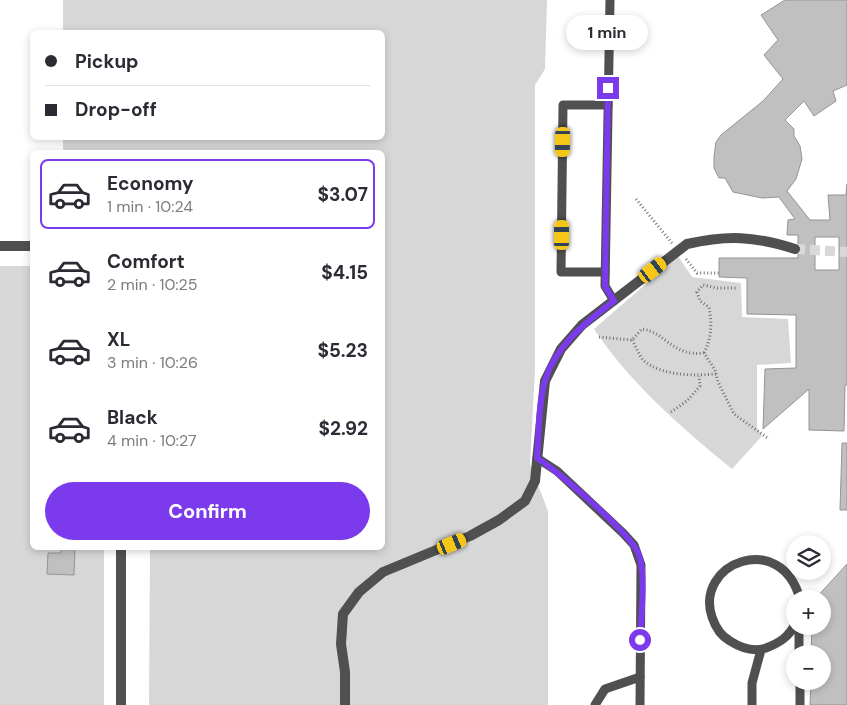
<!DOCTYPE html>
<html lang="en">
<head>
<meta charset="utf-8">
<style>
	body { margin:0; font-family:"DM Sans",sans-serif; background:#f2f2f3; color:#2b2b33; height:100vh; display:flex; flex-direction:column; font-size:19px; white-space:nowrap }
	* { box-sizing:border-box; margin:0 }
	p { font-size:16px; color:#7c7c81 }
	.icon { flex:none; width:28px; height:28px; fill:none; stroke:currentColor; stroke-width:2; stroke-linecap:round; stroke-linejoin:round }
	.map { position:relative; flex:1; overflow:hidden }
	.side { position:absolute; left:30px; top:150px; width:355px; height:400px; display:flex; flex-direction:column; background:#fff; border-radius:8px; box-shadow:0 2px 8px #0003 }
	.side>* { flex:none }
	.top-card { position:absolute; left:30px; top:30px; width:355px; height:110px; border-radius:8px; box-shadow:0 2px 8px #0003; display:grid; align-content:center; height:110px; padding:0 15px; background:#fff }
	.tools { position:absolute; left:786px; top:535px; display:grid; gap:10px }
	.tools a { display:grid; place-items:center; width:45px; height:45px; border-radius:50%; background:#fff; box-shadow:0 2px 8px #0003; font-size:25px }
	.end { position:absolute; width:22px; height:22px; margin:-11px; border:6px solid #7c3aed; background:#fff; box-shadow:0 0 0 2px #fff }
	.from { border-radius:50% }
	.bubble { position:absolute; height:35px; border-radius:18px; background:#fff; box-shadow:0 2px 8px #0003; font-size:16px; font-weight:700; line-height:35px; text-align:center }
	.car { position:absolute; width:15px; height:30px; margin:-15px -8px; border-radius:6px; box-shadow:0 0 4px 1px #0007; background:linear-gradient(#f5c518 24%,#345 0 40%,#f5c518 0 76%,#345 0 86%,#f5c518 0) }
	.top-card b { display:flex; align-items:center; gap:18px; height:48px; font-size:19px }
	.top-card b+b { border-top:1px solid #e1e1e2 }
	.top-card i { width:12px; height:12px; background:#2b2b33 }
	ul { padding:9px 0 0; list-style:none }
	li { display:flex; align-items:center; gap:15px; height:70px; margin:0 10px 8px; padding:0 5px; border:2px solid transparent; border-radius:8px }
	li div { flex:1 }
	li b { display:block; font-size:19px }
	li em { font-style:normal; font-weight:700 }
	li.on { border-color:#7c3aed }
	li>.icon { width:45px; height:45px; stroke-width:1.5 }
	.action { display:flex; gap:10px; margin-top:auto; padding:10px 15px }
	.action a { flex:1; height:58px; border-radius:30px; background:#7c3aed; color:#fff; font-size:20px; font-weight:700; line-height:58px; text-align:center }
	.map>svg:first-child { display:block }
</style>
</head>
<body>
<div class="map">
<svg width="847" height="705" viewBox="0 0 847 705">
	<rect width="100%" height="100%" fill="#fff"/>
	<g fill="#d7d7d7">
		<path d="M63 0H547L545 69 535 85V370L530 464 548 511V705H149L150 548H382V152H63V138H382V32H63Z"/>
		<path d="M678 256 692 277 741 283 742 317 788 319 791 363 757 365V428L762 436 732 469C682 428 630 383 594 329Z"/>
		<path d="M0 266H32V548H104V705H0Z"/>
	</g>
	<g fill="#c0c0c0" stroke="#949494" fill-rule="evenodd">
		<path d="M785 0H847V85L833 91 836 101 814 116 804 101 785 120 794 129V136L800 146 802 159 796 179 787 191 810 220H830L828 195H846L847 184V385H845L844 431 809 430V389L763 429 765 369 796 368V315L747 314V278L719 277V258H798V235H787L788 220 795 219 779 197 762 198 733 192 725 178H719L714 168V156L716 142 721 135 763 101 783 79 764 55 778 40 761 15ZM815 237H839V270H815Z"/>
		<path d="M842 443H847V510H840Z"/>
		<path d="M61 548H75L74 575 47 574 48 553H61Z"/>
		<path d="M847 564V705H810L811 681H822V654H811L812 626H822V599H815Z"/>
	</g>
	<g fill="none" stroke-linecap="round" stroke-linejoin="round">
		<path stroke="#d9d9d9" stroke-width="10" stroke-dasharray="10 5" stroke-linecap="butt" d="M795 249 847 252"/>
		<g stroke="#727272" stroke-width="3" stroke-dasharray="1 2.5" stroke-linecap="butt">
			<path d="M636 199 672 243"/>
			<path d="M686 259 697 273H719"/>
			<path d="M599 337 632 340 642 329C666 332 672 357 704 353L715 370 718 382 734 414 769 439"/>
			<path d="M632 340C636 346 639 356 644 361 662 376 695 376 716 374"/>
			<path d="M704 353C712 337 712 324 709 307L700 301 697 292 703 285 717 288H737"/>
			<path d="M671 412 688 400 700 386 699 376"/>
		</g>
		<g stroke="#505050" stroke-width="9">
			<path d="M610 0 605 286 614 301"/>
			<path d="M605 272H561L563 105H608"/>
			<path d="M537 458 557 471 623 533 634 545 641 565 640 705"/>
			<path d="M795 624C789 637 779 643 766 648 754 652 741 648 730 641 721 636 715 626 712 617 694 563 781 529 800 599"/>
			<path d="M799 626V654"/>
			<path d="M800 681V705"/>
			<path d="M595 705 605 689 640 677"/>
			<path d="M752 705V683L761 650"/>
		</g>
		<g stroke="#505050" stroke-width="10">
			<path d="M0 246H32"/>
			<path d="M121 705V548"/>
			<path d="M345 705V672L341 644 343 614 359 592 383 572 470 536 499 520 525 501 535 481 545 381 561 349 582 325 687 244C728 235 754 236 795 249"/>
		</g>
	</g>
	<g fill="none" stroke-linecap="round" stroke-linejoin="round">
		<path stroke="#7c3aed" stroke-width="6" d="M608 88 605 286 614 301C586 322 555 346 545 381 538 405 539 434 537 458 557 471 633 535 639 555 646 575 641 618 640 640"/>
	</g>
</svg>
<div class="tools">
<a><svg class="icon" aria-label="layers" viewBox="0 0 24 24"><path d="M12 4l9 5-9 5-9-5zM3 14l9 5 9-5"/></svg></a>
<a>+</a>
<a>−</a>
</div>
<i class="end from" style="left:640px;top:640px"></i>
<i class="end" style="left:608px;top:88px"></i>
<div class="bubble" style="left:566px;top:15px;width:82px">1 min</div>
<i class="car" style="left:563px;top:142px;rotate:181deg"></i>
<i class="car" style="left:562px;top:235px;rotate:0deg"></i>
<i class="car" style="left:653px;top:270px;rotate:52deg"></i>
<i class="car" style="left:452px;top:544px;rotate:68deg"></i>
<div class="top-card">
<b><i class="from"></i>Pickup</b>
<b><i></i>Drop-off</b>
</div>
<section class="side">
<ul>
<li class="on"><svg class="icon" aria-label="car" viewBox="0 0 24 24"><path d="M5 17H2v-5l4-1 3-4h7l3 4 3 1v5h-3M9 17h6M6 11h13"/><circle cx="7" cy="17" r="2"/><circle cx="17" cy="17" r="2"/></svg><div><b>Economy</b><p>1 min · 10:24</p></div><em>$3.07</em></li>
<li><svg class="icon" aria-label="car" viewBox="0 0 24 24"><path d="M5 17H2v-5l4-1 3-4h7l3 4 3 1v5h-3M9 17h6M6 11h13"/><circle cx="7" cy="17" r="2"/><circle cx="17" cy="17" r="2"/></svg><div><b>Comfort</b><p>2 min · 10:25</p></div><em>$4.15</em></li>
<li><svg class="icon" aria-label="car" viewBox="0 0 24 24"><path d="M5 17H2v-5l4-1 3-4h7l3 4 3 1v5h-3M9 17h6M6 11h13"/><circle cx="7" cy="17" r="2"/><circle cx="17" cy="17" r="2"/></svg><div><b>XL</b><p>3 min · 10:26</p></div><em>$5.23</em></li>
<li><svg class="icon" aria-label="car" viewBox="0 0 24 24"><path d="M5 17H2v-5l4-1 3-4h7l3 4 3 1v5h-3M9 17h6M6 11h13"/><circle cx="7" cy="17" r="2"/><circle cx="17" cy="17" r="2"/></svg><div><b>Black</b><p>4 min · 10:27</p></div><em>$2.92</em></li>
</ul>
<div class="action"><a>Confirm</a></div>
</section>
</div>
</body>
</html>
